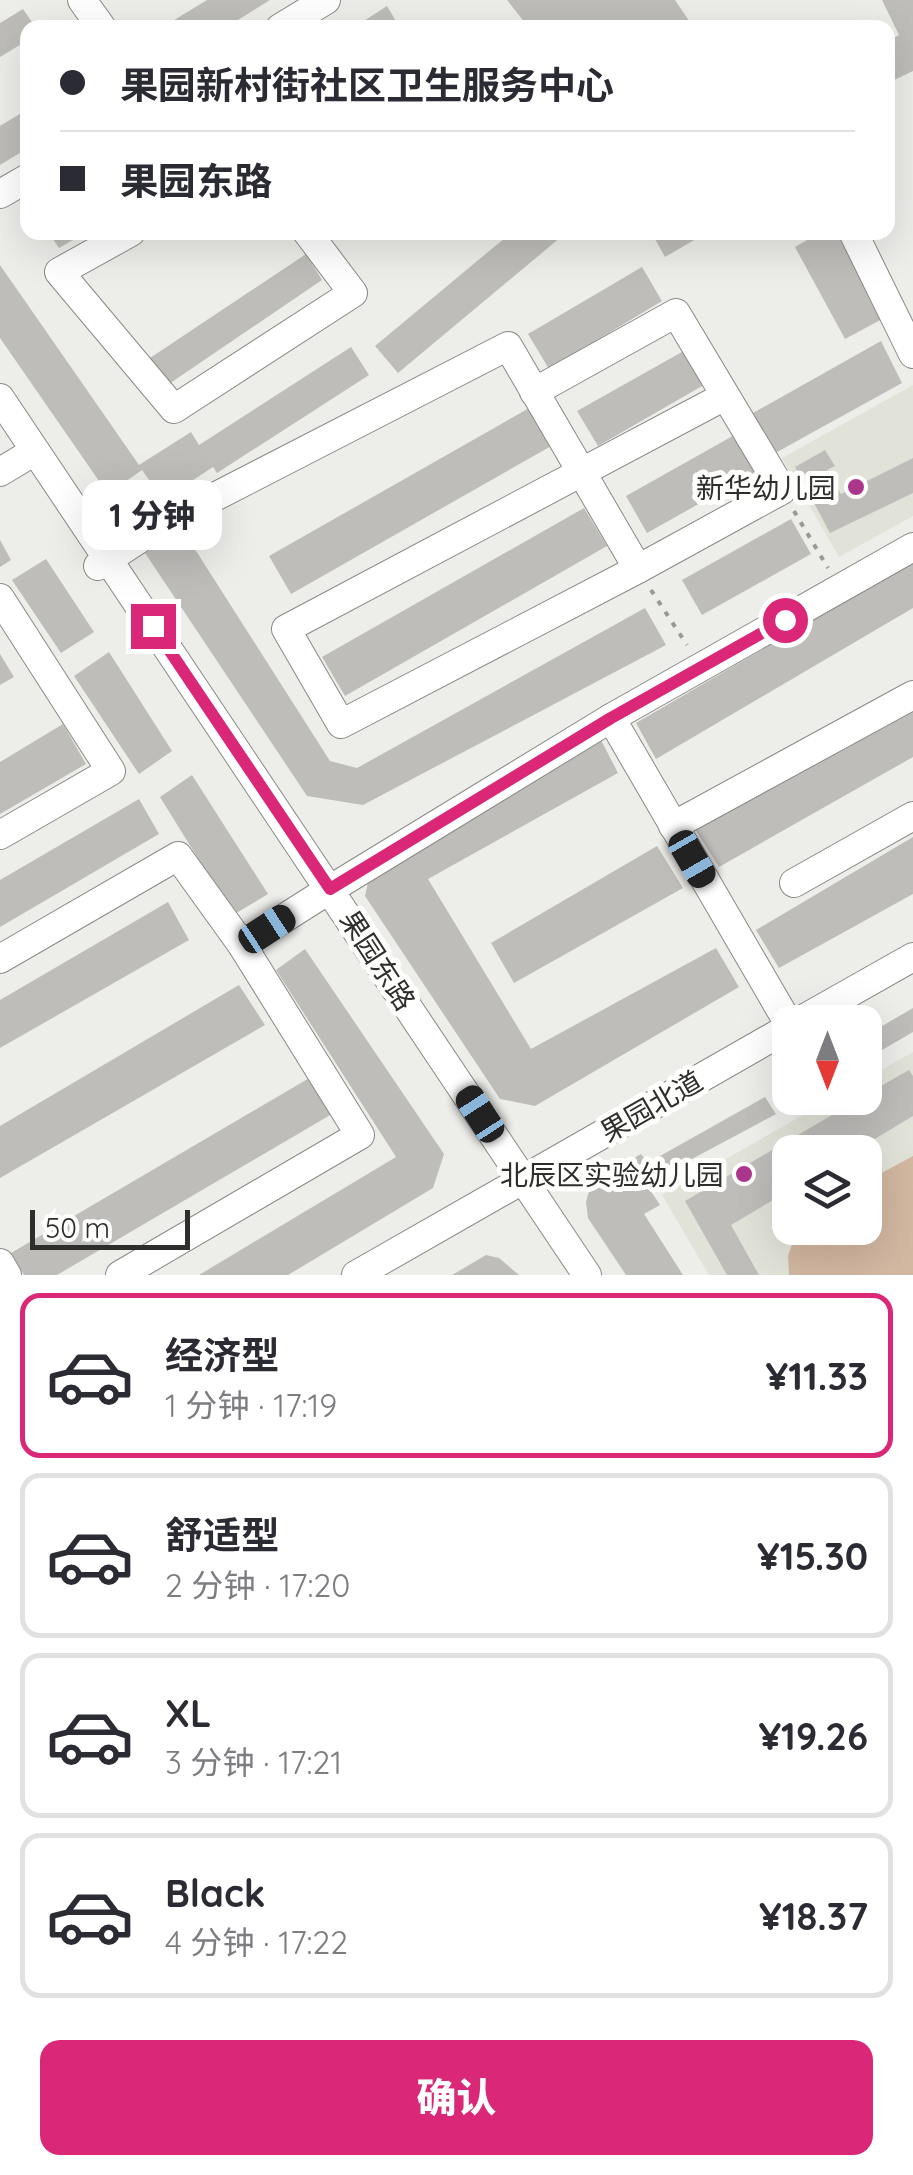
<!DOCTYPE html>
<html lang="zh">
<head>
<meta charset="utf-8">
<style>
	body { margin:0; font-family:Quicksand,"Noto Sans SC",sans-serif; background:#f7f7f7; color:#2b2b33; height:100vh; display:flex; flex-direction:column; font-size:38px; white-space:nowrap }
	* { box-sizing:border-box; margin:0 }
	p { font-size:32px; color:#7c7c81 }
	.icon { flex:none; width:55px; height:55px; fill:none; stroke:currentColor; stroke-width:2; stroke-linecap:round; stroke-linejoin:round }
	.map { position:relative; height:1275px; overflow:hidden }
	.panel { display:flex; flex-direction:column; background:#fff; flex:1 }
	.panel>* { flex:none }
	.top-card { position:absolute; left:20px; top:20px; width:875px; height:220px; border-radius:20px; box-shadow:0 10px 40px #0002; display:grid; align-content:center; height:220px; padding:0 40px; background:#fff }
	.needle { width:65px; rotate:180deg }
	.buttons { position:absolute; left:772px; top:1005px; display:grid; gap:20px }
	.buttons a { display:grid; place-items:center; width:110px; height:110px; border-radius:20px; background:#fff; box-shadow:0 10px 40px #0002; font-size:50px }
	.scale { position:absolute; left:30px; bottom:25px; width:160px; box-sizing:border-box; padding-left:10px; border:5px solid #2e2f2d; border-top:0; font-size:28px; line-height:35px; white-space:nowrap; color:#2e2f2d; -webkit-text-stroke:8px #fffffe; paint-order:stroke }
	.end { position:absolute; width:45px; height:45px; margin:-22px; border:12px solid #db2777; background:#fff; box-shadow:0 0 0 5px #fff }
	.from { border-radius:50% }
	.bubble { position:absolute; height:70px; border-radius:20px; background:#fff; box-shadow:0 10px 40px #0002; font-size:32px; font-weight:800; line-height:70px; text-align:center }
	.car { position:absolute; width:30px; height:60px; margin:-30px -15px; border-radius:12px; box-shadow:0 0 8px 2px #0007; background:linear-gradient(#222 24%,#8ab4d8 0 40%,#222 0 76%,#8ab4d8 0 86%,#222 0) }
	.top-card b { display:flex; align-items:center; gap:35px; height:95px; font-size:38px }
	.top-card b+b { border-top:2px solid #e1e1e2 }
	.top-card i { width:25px; height:25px; background:#2b2b33 }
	ul { padding:18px 0 0; list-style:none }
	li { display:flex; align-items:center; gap:30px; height:165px; margin:0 20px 15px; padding:0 20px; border:5px solid #e1e1e2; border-radius:20px }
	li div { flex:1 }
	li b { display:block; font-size:38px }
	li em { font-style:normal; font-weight:800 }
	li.selected { border-color:#db2777 }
	li>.icon { width:90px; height:90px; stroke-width:1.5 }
	.button { display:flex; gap:20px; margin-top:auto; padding:20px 40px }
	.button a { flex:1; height:115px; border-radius:20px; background:#db2777; color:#fff; font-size:40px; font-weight:800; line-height:115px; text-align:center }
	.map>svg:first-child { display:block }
</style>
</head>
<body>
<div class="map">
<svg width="913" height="1275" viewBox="0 0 913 1275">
	<rect width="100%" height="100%" fill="#edeeea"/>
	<g fill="#e2e3d8" fill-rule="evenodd">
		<path d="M913 385V516L839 557 782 458Z"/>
		<path d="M913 1052V1275H709L662 1195 833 1098H865V1079ZM790 1152H865V1228H790Z"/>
	</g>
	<path fill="#d2b7a1" d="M913 1156V1275H789L788 1256 798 1228H865V1182Z"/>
	<g fill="#bfbdba">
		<path d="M207 0H270L225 28H161Z"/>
		<path d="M507 0H675L694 28H529Z"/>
		<path d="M882 0H913V71L888 83V41L899 35Z"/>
		<path d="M387 6 400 28H353Z"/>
		<path d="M23 9 36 28H28V40L0 57V23Z"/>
		<path d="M28 109V148L0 165V126Z"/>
		<path d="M48 232H87L59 248Z"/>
		<path d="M512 232H567L398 373 375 346Z"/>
		<path d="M651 232H708L665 257Z"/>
		<path d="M821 232H840L886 317 845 339 795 247Z"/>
		<path d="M306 254 322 280 169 384 150 358Z"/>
		<path d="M0 265 139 465 191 432 199 445 351 347 369 375 217 473 213 467 163 500 142 470 108 494 0 338Z"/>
		<path d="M642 267 662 301 549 369 528 334Z"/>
		<path d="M881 341 902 383 768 457 744 418Z"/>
		<path d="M689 348 709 382 598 446 577 411Z"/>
		<path d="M531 407 553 445 291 594 269 556Z"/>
		<path d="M738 433 759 470 647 533 626 496Z"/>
		<path d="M825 450 835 466 827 470 841 494 913 458V493L830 533 795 467Z"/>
		<path d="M584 508 607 546 345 696 322 657Z"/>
		<path d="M791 519 811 554 702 615 682 580Z"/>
		<path d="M184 532 330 761 357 768 645 608 666 645 363 805 307 796 145 553Z"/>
		<path d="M0 540 11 560 0 567Z"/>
		<path d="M46 559 94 632 61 653 12 580Z"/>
		<path d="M913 562V608L656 759 636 723Z"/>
		<path d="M109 652 172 751 139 774 74 676Z"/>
		<path d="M0 654 14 677 0 685Z"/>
		<path d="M913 704V757L719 867 693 826Z"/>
		<path d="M63 724 86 764 0 814V762Z"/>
		<path d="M600 738 618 773 428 879 531 1049 716 948 739 987 535 1106 500 1099 365 896 371 870Z"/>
		<path d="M192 775 268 894 233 915 160 797Z"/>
		<path d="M139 799 159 834 0 927V880Z"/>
		<path d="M913 837V894L779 968 756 930Z"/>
		<path d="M657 846 683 888 514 983 491 943Z"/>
		<path d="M168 902 189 940 0 1048V1000Z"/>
		<path d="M305 949 444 1154 433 1188 288 1275H199L396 1157 276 970Z"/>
		<path d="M239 985 265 1025 0 1178V1126Z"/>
		<path d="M913 1008V1032L865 1060V1036Z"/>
		<path d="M909 1070 913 1076V1116L853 1152H790V1190L731 1225 759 1275H727L685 1201 861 1098H865V1095Z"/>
		<path d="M311 1077 332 1114 57 1275H24L11 1253Z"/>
		<path d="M765 1097 776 1114 662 1175 653 1160Z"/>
		<path d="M641 1154 659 1178 646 1184 660 1205 644 1214 683 1275H626L588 1218 586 1202 591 1183Z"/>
		<path d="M486 1255 499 1258 519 1275H452Z"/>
	</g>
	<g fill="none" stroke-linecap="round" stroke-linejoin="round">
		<g stroke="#898986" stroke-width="30">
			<g id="minor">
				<path d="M82 0 102 28"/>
				<path d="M280 28 326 0"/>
				<path d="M0 194 28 178"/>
				<path d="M131 232 59 272 174 409 353 293 307 232"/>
				<path d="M853 232 913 354"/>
				<path d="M534 392 676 313 782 490 638 569 341 724 286 629 725 396"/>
				<path d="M0 398 587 1275"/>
				<path d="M0 472 35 451"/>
				<path d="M98 566 162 524 508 346 638 569"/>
				<path d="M0 598 111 771 0 835"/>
				<path d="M611 718 790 1026"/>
				<path d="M673 826 913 695"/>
				<path d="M794 883 913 816"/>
				<path d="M242 945 316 898 611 718 913 547"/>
				<path d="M0 959 178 856 242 945 360 1135 120 1275"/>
				<path d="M798 1022 913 957"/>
				<path d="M0 1263 7 1275"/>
				<path d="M356 1275 790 1027"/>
			</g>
		</g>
		<g stroke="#989996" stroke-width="4" stroke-dasharray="5 8" stroke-linecap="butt">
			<path d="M794 511 828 568"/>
			<path d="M651 590 687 645"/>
		</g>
		<use href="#minor" stroke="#fff" stroke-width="28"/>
	</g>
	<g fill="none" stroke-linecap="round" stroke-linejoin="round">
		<path stroke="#db2777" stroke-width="12" d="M153 626 330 889 611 718 785 620"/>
	</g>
	<g fill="#ad368d" stroke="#fffffe" stroke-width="4">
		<circle cx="856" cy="487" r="10"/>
		<circle cx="744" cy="1174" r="10"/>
	</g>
	<g text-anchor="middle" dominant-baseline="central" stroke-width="10" stroke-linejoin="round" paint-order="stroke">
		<g font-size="28" fill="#2e2f2d" stroke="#fffffe" text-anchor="end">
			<text x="836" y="487">新华幼儿园</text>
			<text x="724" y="1174">北辰区实验幼儿园</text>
		</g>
		<g font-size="28" fill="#2e2f2d" stroke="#fffffe">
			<text transform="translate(378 960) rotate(57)">果园东路</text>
			<text transform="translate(651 1106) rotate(-30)">果园北道</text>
		</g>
	</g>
</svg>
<div class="buttons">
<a><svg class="needle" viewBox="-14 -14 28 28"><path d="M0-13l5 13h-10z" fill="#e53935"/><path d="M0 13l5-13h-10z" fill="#7c7c81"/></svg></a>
<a><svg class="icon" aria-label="layers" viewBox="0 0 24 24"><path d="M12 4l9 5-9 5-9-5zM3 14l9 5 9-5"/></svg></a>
</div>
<div class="scale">50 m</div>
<i class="end from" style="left:785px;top:620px"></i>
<i class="end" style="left:153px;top:626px"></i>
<div class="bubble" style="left:82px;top:480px;width:140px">1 分钟</div>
<i class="car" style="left:692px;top:859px;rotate:150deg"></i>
<i class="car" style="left:267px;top:929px;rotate:57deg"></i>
<i class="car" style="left:480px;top:1114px;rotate:327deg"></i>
<div class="top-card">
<b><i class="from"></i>果园新村街社区卫生服务中心</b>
<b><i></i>果园东路</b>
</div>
</div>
<section class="panel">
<ul>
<li class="selected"><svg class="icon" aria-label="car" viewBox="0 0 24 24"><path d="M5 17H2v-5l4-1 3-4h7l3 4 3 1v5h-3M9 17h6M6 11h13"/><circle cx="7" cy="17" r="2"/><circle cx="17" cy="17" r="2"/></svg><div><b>经济型</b><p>1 分钟 · 17:19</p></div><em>¥11.33</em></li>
<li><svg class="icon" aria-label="car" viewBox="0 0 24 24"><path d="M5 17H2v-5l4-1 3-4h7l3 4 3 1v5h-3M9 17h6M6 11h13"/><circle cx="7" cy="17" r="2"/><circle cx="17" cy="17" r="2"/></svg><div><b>舒适型</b><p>2 分钟 · 17:20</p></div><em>¥15.30</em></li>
<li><svg class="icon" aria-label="car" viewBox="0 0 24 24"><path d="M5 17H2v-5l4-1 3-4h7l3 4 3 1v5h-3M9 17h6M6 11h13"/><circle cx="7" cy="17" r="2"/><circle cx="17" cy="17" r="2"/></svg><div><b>XL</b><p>3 分钟 · 17:21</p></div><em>¥19.26</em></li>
<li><svg class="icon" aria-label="car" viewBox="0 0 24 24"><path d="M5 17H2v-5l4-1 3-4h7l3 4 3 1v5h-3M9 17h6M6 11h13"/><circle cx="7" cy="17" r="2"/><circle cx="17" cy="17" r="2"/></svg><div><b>Black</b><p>4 分钟 · 17:22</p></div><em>¥18.37</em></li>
</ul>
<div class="button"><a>确认</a></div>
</section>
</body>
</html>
